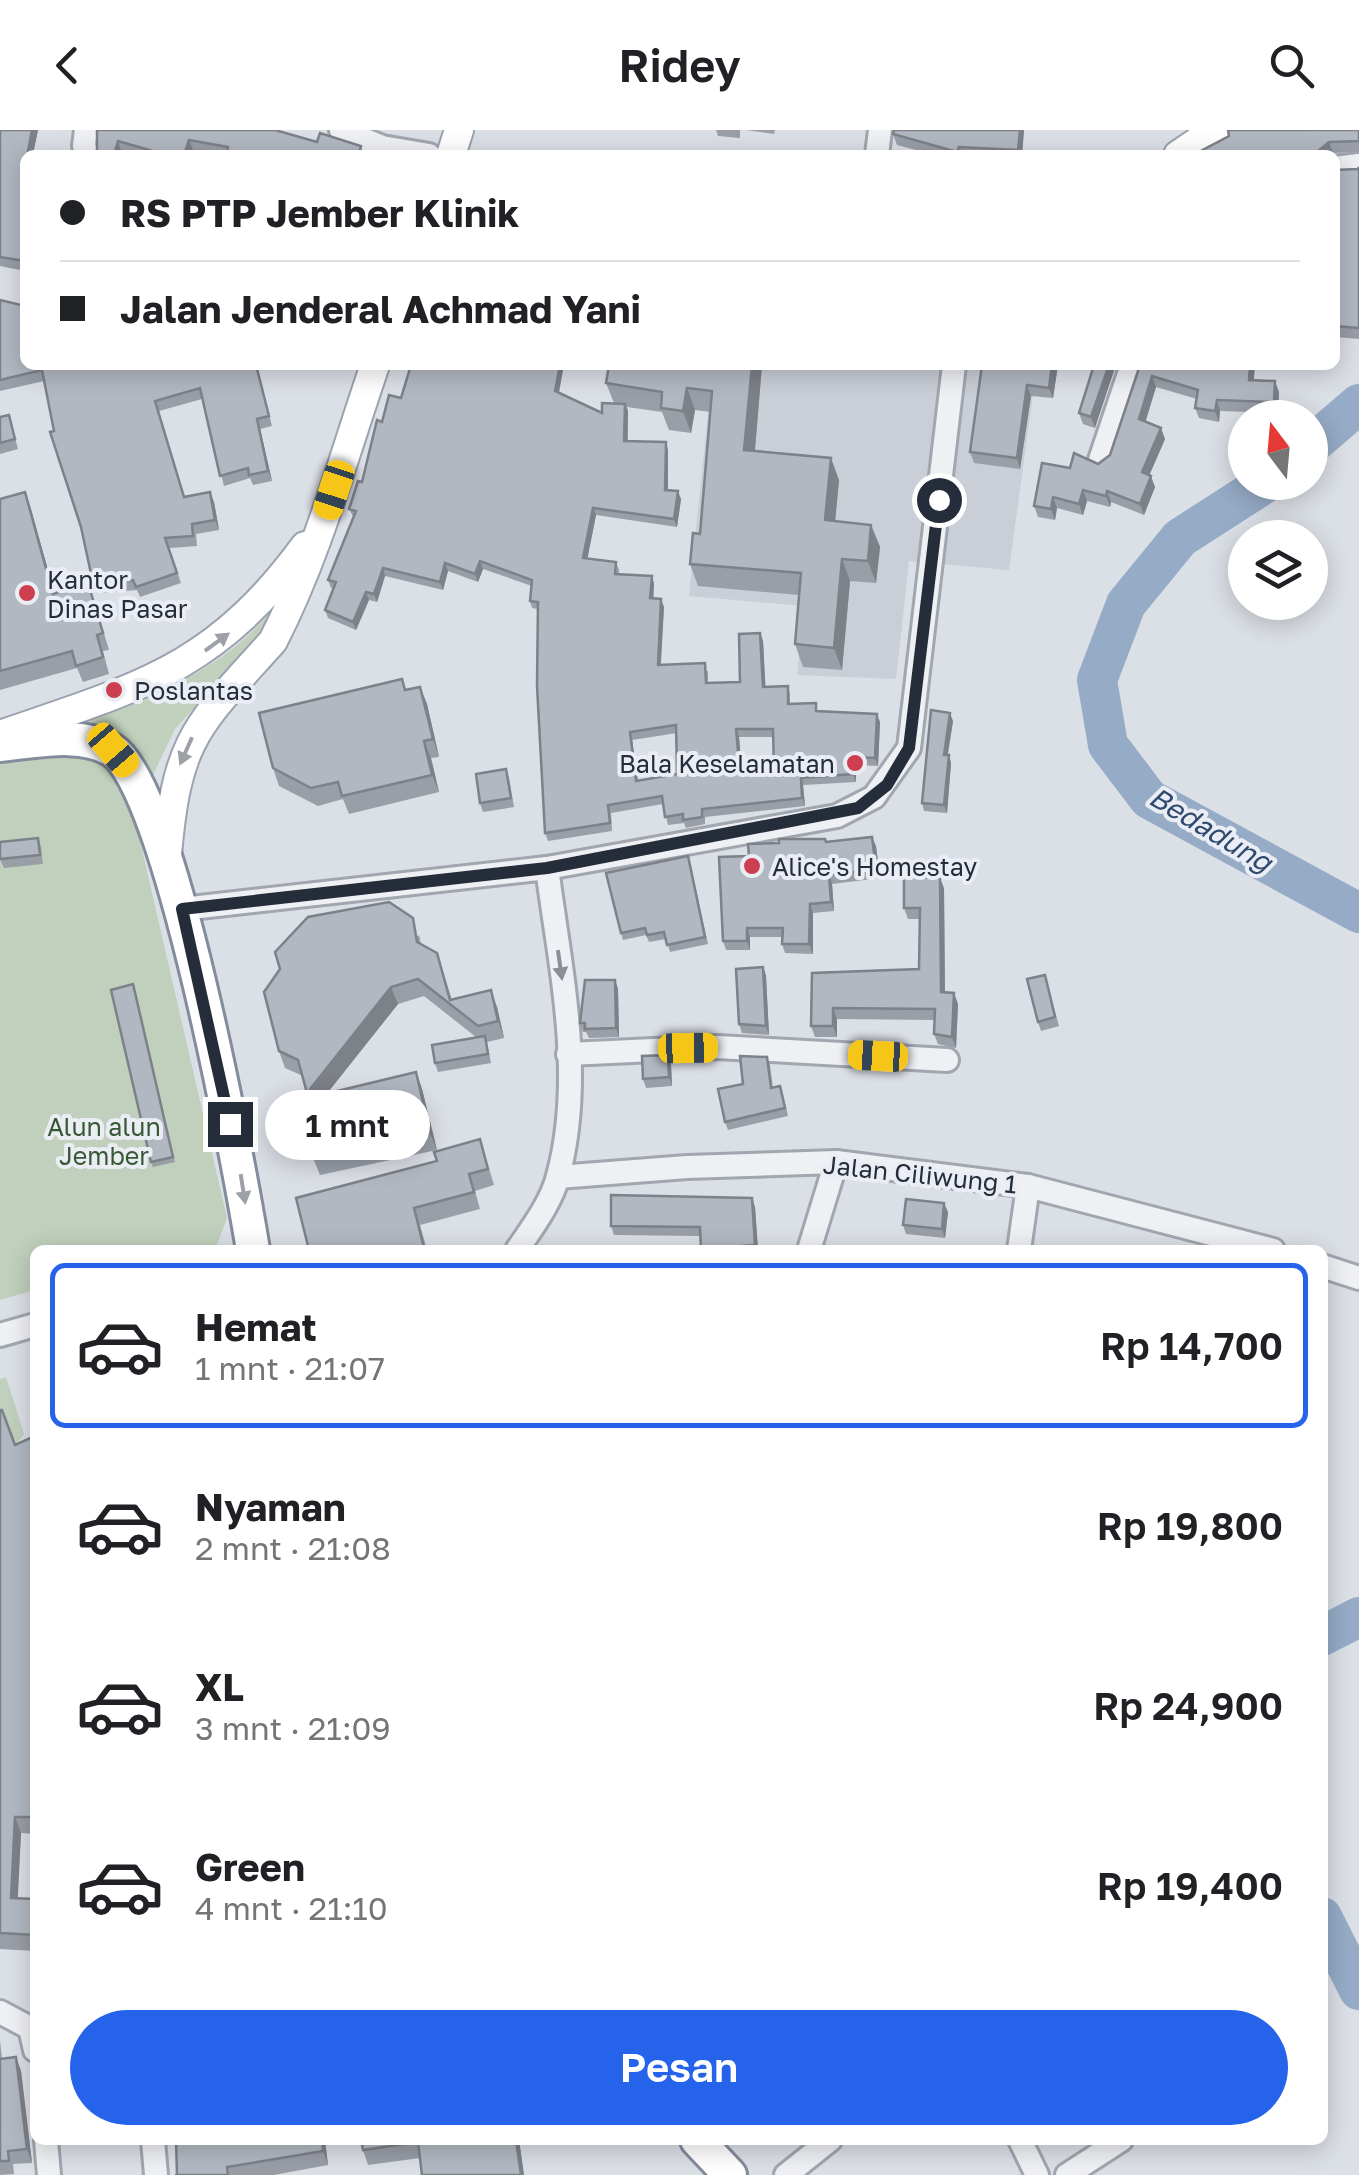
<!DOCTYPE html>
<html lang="id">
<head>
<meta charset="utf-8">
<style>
	body { margin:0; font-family:"Golos Text",sans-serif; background:#f2f2f2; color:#202124; height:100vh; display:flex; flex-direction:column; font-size:38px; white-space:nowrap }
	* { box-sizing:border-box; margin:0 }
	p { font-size:32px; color:#757577 }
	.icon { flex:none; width:55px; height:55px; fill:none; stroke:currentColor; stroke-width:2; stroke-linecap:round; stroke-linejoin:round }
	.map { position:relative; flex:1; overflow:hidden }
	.panel { position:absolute; left:30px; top:1115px; width:1298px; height:900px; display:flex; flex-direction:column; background:#fff; border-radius:15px; box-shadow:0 5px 25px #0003 }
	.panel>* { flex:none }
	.hud { position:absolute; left:20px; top:20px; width:1320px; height:220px; border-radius:15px; box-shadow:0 5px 25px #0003; display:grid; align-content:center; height:220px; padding:0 40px; background:#fff }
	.needle { width:65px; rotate:344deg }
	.buttons { position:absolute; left:1228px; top:270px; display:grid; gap:20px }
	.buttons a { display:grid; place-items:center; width:100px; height:100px; border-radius:50%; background:#fff; box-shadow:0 5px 25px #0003; font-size:50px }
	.end { position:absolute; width:45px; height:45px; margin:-22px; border:12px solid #252d3b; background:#fff; box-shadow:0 0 0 5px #fff }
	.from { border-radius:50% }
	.bubble { position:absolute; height:70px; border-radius:35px; background:#fff; box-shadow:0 5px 25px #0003; font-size:32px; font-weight:600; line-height:70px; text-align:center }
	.car { position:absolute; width:30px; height:60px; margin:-30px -15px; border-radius:12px; box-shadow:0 0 8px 2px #0007; background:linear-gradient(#f5c518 24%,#345 0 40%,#f5c518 0 76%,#345 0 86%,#f5c518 0) }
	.hud b { display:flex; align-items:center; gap:35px; height:95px; font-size:38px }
	.hud b+b { border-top:2px solid #e0e0e0 }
	.hud i { width:25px; height:25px; background:#202124 }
	ul { padding:18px 0 0; list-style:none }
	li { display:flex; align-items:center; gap:30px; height:165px; margin:0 20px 15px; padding:0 20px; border:5px solid transparent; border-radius:15px }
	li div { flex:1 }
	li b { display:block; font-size:38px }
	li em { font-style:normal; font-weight:600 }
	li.active { border-color:#2563eb }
	li>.icon { width:90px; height:90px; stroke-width:1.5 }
	.action { display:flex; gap:20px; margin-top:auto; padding:20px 40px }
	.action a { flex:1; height:115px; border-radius:60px; background:#2563eb; color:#fff; font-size:40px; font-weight:600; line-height:115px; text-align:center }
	header { display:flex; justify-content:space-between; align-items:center; height:130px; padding:0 40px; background:#fff; font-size:45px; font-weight:600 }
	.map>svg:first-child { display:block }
</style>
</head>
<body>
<header><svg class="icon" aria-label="back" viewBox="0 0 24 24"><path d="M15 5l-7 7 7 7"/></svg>Ridey<svg class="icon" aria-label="search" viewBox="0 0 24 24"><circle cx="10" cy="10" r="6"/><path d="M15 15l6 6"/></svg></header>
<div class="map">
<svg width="1359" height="2045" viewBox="0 0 1359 2045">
	<rect width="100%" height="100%" fill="#dbdfe6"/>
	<path fill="#c9ced7" d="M713 235H1037L1009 440 909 431 896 549 797 545 804 476 689 466Z"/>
	<g fill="#c0d0bc">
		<path d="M280 470 275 488 175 599 153 645 57 595C144 570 222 547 280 470Z"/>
		<path d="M67 620C103 627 113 641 131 672L227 1088 215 1120H35V1160L0 1170V634Z"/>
		<path d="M6 1247 24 1304 15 1316 0 1298V1249Z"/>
	</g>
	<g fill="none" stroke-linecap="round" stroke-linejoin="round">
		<g stroke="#95abc6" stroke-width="40">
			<path d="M1310 316 1359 274"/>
			<path d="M1267 352 1180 408 1126 474 1097 550 1108 615 1149 669 1359 783"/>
			<path d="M1322 1506 1359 1487"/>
			<path d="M1322 1787 1359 1860"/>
		</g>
		<g stroke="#a1a6af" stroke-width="28">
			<g id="minor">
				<path d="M86 0 84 16 88 25"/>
				<path d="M341 0 382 17 429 25"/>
				<path d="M877 25 880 0"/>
				<path d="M1335 38 1359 35"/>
				<path d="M1100 330 1132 235"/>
				<path d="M182 779 547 738 837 686 874 667 909 618 954 235"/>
				<path d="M568 924 718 917 947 930"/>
				<path d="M558 1047 687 1037 836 1032 1028 1056 1273 1120"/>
				<path d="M517 1120C532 1098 552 1071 558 1046 585 946 560 838 547 738"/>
				<path d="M809 1120 836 1032"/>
				<path d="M1019 1120 1028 1056"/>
				<path d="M1322 1136 1359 1148"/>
				<path d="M0 1205 35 1195"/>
				<path d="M0 1882 30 1898 35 1920"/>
				<path d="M46 2010 49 2045"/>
				<path d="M153 2010 156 2045"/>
				<path d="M1020 2010 1037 2045"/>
				<path d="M786 2045 830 2010"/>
				<path d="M1067 2045 1121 2010"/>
			</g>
		</g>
		<g stroke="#9ba3b1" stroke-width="32">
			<g id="major">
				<path d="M451 25 459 0"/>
				<path d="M1178 25 1215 0"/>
				<path d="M0 605C139 557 214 540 305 416"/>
				<path d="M167 725C177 607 197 596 273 511 318 423 343 328 375 235"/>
			</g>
		</g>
		<g stroke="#838c9c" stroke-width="38">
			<g id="highway">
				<path d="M0 615C34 612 81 601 112 620 170 655 240 1040 253 1120"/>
				<path d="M697 2010 730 2045"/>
			</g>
		</g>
		<use href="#minor" stroke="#eef0f4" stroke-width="22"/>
		<use href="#major" stroke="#fff" stroke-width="28"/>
		<use href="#highway" stroke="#fff" stroke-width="32"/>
	</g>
	<g fill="#999ea7" fill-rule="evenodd">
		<path d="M0 0H38L33 22 25 25V141L0 136Z"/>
		<path d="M97 0 280 1 364 25H219L193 20 191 25H135L121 21 120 25H94L97 23Z"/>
		<path d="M716 0H740V8L718 6Z"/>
		<path d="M746 0H775L774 4Z"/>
		<path d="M1024 0 1022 25H935L897 15 893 4Z"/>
		<path d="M1359 0V22L1333 23 1229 6Z"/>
		<path d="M1359 38V209L1335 207V40L1357 39Z"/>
		<path d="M0 170 25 235H257L272 296 260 299 272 351 253 355 250 348 224 356 202 269 159 281 184 367 214 372 219 400 196 404 197 416 169 418 181 453 140 467 137 460 97 463 81 397 54 301 44 251 0 261Z"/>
		<path d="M609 235H762L755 321 839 350 835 391 871 395 880 417 876 453 850 451 842 540 803 537 795 514 799 465 698 456 690 434 700 404 711 282 695 280 691 303 669 300 662 282 627 277 628 281V311L668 320V360L681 369 677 397 596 385 587 429 616 432 619 440V444L652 446 654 454 653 468 664 477 661 534 708 541V552H740L760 503 763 511 765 557 788 556 790 564V574L819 581 880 592 878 636 856 635V652L803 655 805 676 705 687V694L686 698 684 693 668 695 663 674 611 683 612 701 548 711 545 703 538 479 532 478 530 471 532 456 483 439 478 452 448 441 443 460 385 446 377 472 369 470 356 500 328 488 325 480 334 458H331L328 450 354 388 349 379 362 352 382 292 401 268 559 262 602 283 614 273 606 253ZM677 603V644L638 651 632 610ZM739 607H773L774 641 742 644Z"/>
		<path d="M982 235H1058L1053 268 1031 266 1020 339 974 333 970 322Z"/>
		<path d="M1094 235 1095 298 1083 294 1079 283Z"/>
		<path d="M1140 235 1254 251 1279 262 1278 283 1220 281 1219 292 1199 288 1195 278 1197 269 1156 257 1145 292 1165 309 1149 345 1155 357 1144 385 1111 372 1110 377 1087 371 1083 385 1057 378 1055 390 1038 387 1034 376 1070 338 1098 334 1110 325Z"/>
		<path d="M9 285 18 319 0 324V287Z"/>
		<path d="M25 362 55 463 94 470 109 520 103 521 109 544 83 552 77 538 0 560V369Z"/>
		<path d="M420 557 427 574 439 627 431 628 439 662 349 684 343 669 318 676 279 656 273 638 406 560Z"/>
		<path d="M953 591 948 625 951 633 947 683 924 681 922 673Z"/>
		<path d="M506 639 509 648 514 677 483 682 480 673Z"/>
		<path d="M38 708 41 717 43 734 4 738 0 729Z"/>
		<path d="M827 712 876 716 880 748 832 754 834 781 813 783V824L785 823 782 814V807H750V820H726L723 811 749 726Z"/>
		<path d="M690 732 708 814 670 822 666 809 649 812 646 805 623 810 621 803Z"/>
		<path d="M944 758 945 862 958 874 956 918 938 914 934 904 935 890 837 889V907H815L811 896 812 843 919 839V789H908L904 778Z"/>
		<path d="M419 805 421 814 437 823 452 870 497 877 504 908 487 912 491 933 438 942 435 933 476 907 424 866 398 874 326 964 416 942 422 959 437 1020 320 1045 313 1028 309 968 303 946 285 938 279 921Z"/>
		<path d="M763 837 766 846 769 905 742 903 739 894Z"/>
		<path d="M1045 845 1059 896 1041 901 1038 892Z"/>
		<path d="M615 850 618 859 619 907 589 908 586 902H583L580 893Z"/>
		<path d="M135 859 175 1032 153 1037 151 1032Z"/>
		<path d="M767 927 770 935 773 958 783 964 788 986 728 1000 725 992 743 954Z"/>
		<path d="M671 934 672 956 646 958 643 949Z"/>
		<path d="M480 1009 494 1055 475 1061 480 1079 420 1095 427 1120H309L437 1031Z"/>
		<path d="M755 1077 758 1120H701L700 1106 614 1105 611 1096Z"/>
		<path d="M948 1082 945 1108 906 1104 903 1095Z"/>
		<path d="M0 1280 15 1315 35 1306V1704L21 1703 17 1769H35V1821L0 1819Z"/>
		<path d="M0 1910 2 1929 16 1927 21 1941 32 2033 13 2034 14 2044 0 2045Z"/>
		<path d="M176 2010H325L328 2035 274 2045H175H177Z"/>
		<path d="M361 2010H519L524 2045 420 2028 368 2035 363 2020Z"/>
	</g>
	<g fill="#7d8188">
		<path d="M32 0H38L33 25 28 21Z"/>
		<path d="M1020 0H1024L1022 25H1020L1018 20Z"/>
		<path d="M189 10 193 20 191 25H184Z"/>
		<path d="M118 11 121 21 120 25H114Z"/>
		<path d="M1329 12 1333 23 1331 25H1318L1317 22Z"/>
		<path d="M560 235H564L558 268 555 261Z"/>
		<path d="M752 235H762L753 342 744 320Z"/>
		<path d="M1052 235H1058L1053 268 1049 258Z"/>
		<path d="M1109 235H1116L1095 298 1091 287Z"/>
		<path d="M1250 235H1255L1253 261 1249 250Z"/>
		<path d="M1152 246 1156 257 1143 300 1139 289Z"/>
		<path d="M1275 251 1279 262 1278 283 1274 272Z"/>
		<path d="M1027 255 1031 266 1020 339 1017 328Z"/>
		<path d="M687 258 695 280 691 303 683 281Z"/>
		<path d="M1217 270 1220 281 1219 292 1215 281Z"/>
		<path d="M625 274 628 281 627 319 624 311Z"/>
		<path d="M257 289 260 299 272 351 268 341Z"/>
		<path d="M1161 298 1165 309 1146 353 1142 342Z"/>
		<path d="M666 312 668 320V368L665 360Z"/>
		<path d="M831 328 839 350 833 413 825 390Z"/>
		<path d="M1151 346 1155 357 1144 385 1140 374Z"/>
		<path d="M1083 360 1087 371 1083 385 1079 374Z"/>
		<path d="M678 361 681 369 677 397 674 389Z"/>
		<path d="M1107 361 1111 372 1110 377 1106 366Z"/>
		<path d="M25 362 31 379 59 480 53 464Z"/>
		<path d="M210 362 214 372 219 400 215 390Z"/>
		<path d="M1053 367 1057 378 1055 390 1051 379Z"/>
		<path d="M593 378 596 385 586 436 583 428Z"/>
		<path d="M871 395 880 417 876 453 868 431Z"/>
		<path d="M842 429 850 451 842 540 834 518Z"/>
		<path d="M480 431 483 439 478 452 475 444Z"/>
		<path d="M445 433 448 441 443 460 440 452Z"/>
		<path d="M383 438 385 446 377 472 374 464Z"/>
		<path d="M652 446 654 454 653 476 650 468Z"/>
		<path d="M366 462 369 470 356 500 353 492Z"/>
		<path d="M661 469 664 477 660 542 658 535Z"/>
		<path d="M760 503 763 511 766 565 763 557Z"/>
		<path d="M420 557 427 574 439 627 433 609Z"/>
		<path d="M950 583 953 591 946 633 944 625Z"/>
		<path d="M877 584 880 592 878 636 875 628Z"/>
		<path d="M736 599 739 607 743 652 740 644Z"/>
		<path d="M630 602 632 610 639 659 636 651Z"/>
		<path d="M424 611 431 628 439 662 432 645Z"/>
		<path d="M949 625 951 633 947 683 944 675Z"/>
		<path d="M853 627 856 635V652L853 644Z"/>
		<path d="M801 648 803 655 805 676 802 668Z"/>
		<path d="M872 707 876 716 880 748 876 739Z"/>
		<path d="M829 745 832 754 834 781 831 772Z"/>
		<path d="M940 748 944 758 945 873 941 862Z"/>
		<path d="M810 774 813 783V824L809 814Z"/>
		<path d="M747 798 750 807V820L747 811Z"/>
		<path d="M763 837 766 846 769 905 766 896Z"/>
		<path d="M615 850 618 859 619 907 616 898Z"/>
		<path d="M391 857 398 874 314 980 307 963Z"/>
		<path d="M491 860 497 877 504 908 498 891Z"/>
		<path d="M954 863 958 874 956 918 952 907Z"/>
		<path d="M833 878 837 889V907L833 896Z"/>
		<path d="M668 925 671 934 672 956 669 947Z"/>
		<path d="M416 942 422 959 437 1020 430 1003Z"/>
		<path d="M752 1068 755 1077 758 1120 755 1115Z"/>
		<path d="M944 1073 948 1082 945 1108 942 1099Z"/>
		<path d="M15 1687 21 1703 17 1785 11 1768Z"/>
		<path d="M16 1927 21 1941 32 2033 27 2019Z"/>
		<path d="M322 2010H325L328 2035 323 2021Z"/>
		<path d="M516 2010H519L524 2045H521Z"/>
	</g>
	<g fill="#b2b8c2" stroke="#7d8188" stroke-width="2.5" fill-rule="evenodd">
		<path d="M0 0H32L28 21 50 25H25V131L0 127Z"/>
		<path d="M97 0H275L317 12 320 3 361 16 359 25H226L228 17 189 10 184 25H159L160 23 118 11 114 25H94L97 23Z"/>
		<path d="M894 0H1020L1018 20 959 17 957 22 893 4Z"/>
		<path d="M1228 0H1359V11L1329 12 1317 22 1318 25H1193L1229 6Z"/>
		<path d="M1359 38V198L1335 196V40L1357 39Z"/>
		<path d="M0 170 25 176V235H256L269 286 257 289 268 341 249 345 248 338 220 346 200 258 155 271 184 367 210 362 215 390 192 394 193 406 165 408 177 443 136 457 133 450 93 453 81 397 50 302 54 301 42 240 0 250Z"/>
		<path d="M411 235H560L555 261 602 283V273L625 274 624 311 666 312 665 360 678 361 674 389 593 378 583 428 616 432 615 444 652 446 650 468 661 469 658 535 705 533 706 553 740 552 739 504 760 503 763 557 788 556V574L816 573V581L877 584 875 628 853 627V644L801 648 802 668 702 679V687L683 690V684L665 687 662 666 608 675 610 693 545 703 537 556 538 472 530 471 532 450 480 431 475 444 445 433 440 452 383 438 374 464 366 462 353 492 325 480 336 452 328 450 356 381 349 379 358 351 362 352 377 290 382 292 389 265 401 268ZM676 595 677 644 636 651 630 602ZM736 599H773L774 641 740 644Z"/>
		<path d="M609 235H752L744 320 831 328 825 390 871 395 868 431 842 429 834 518 795 514 801 443 690 434 693 403 700 404 712 261 687 258 683 281 661 278 662 262 606 253Z"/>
		<path d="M982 235H1052L1049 258 1027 255 1017 328 970 322Z"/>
		<path d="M1094 235H1109L1091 287 1079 283Z"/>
		<path d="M1140 235H1250L1249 250 1275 251 1274 272 1217 270 1215 281 1195 278 1198 260 1152 246 1139 289 1161 298 1142 342 1151 346 1140 374 1107 361 1106 366 1083 360 1079 374 1053 367 1051 379 1034 376 1042 333 1070 338 1074 323 1098 334 1110 325Z"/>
		<path d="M9 285 15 309 0 313V287Z"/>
		<path d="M25 362 53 464 88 453 103 503 97 505 103 527 76 536 72 521 0 541V369Z"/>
		<path d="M402 549 405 560 420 557 433 609 424 611 432 645 342 666 338 652 311 658 273 638 259 583Z"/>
		<path d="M931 580 950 583 944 625H949L944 675 922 673Z"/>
		<path d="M506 639 511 668 480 673 476 644Z"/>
		<path d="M872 707 876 739 829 745 831 772 810 774 809 814H782L783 798H747V811H723L719 727 749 726 748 714 779 713V709H825L826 712Z"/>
		<path d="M38 708 40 725 0 729V712Z"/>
		<path d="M688 726 705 807 667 815 664 802 647 805 645 798 621 803 606 743Z"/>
		<path d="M904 747 940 748 941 862 954 863 952 907 934 904 935 879 833 878V896H811L812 843 919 839 920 778H904Z"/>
		<path d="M389 772 413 788 417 812 437 823 450 870 491 860 498 891 478 896 418 849 391 857 307 963 298 930 279 921 264 862 280 839 275 822 308 787Z"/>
		<path d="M763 837 766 896 739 894 736 839Z"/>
		<path d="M1045 845 1055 887 1038 892 1027 849Z"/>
		<path d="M585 850H615L616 898 585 899V893H580Z"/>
		<path d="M133 854 173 1027 151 1032 111 860Z"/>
		<path d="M485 906 488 924 435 933 432 915Z"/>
		<path d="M668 925 669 947 643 949 642 926Z"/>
		<path d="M740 926 767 927 771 958 780 956 785 978 725 992 718 959 743 954Z"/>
		<path d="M416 942 430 1003 313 1028 300 970Z"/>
		<path d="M480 1009 488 1039 469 1044 474 1062 414 1078 424 1118 416 1120H309L296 1068 437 1031 434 1022Z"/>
		<path d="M611 1065 752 1068 755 1115 701 1119 700 1097 611 1096Z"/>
		<path d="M906 1069 944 1073 942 1099 903 1095Z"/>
		<path d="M0 1280H2L15 1315 35 1306V1687H15L11 1768 35 1769V1805L0 1803Z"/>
		<path d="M16 1927 27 2019 8 2021 9 2031H0V1929Z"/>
		<path d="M176 2010H322L323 2021 227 2037 228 2045H175H177Z"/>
		<path d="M361 2010H516L521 2045H422L418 2012 363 2020Z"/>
	</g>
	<defs><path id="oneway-solid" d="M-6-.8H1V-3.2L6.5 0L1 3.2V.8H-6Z" transform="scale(2.5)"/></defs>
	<g fill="#9da0a7">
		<use href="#oneway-solid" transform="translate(217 512) rotate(-36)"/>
		<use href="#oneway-solid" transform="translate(186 621) rotate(114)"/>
		<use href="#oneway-solid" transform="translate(243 1059) rotate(81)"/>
	</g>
	<use fill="#8a8e98" href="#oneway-solid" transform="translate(560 835) rotate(82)"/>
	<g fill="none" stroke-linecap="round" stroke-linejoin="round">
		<path stroke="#252d3b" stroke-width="12" d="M230 994 182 779 547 738 858 678 887 655 909 618 939 370"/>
	</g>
	<g fill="#cd3e4e" stroke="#eaeef4" stroke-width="4">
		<circle cx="27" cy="463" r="10"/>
		<circle cx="114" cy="560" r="10"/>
		<circle cx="855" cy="633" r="10"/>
		<circle cx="752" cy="736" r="10"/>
	</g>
	<g text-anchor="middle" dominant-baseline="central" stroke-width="8" stroke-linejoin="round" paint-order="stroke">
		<g font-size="25" fill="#252d3b" stroke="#eaeef4" text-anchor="start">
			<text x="47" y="449">Kantor<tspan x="47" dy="29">Dinas Pasar</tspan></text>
			<text x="134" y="560">Poslantas</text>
			<text x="835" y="633" text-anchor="end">Bala Keselamatan</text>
			<text x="772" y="736">Alice's Homestay</text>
		</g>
		<g font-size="25" fill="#385733" stroke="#eaeef4">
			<text x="104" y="996">Alun alun<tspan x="104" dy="29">Jember</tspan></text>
		</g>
		<g font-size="25" fill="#252d3b" stroke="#eaeef4">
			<text transform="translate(920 1044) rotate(6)">Jalan Ciliwung 1</text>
		</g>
		<g font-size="28" font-style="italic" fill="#304a6f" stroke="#eaeef4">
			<text transform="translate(1211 699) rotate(31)">Bedadung</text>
		</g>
	</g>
</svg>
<div class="buttons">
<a><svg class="needle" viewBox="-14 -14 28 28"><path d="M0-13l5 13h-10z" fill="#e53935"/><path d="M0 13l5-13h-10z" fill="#757577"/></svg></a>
<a><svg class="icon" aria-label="layers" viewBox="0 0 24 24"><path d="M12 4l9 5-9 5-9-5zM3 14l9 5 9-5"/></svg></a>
</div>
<i class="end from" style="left:939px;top:370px"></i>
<i class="end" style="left:230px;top:994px"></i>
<div class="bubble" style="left:265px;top:960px;width:165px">1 mnt</div>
<i class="car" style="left:334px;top:360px;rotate:198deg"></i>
<i class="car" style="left:113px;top:620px;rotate:139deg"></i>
<i class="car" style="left:688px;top:918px;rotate:89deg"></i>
<i class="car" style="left:878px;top:926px;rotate:273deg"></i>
<div class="hud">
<b><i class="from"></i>RS PTP Jember Klinik</b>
<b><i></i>Jalan Jenderal Achmad Yani</b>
</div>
<section class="panel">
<ul>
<li class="active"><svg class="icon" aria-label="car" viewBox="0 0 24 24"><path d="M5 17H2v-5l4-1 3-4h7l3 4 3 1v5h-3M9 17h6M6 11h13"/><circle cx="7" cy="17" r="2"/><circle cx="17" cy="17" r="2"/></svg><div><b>Hemat</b><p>1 mnt · 21:07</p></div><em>Rp 14,700</em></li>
<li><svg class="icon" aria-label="car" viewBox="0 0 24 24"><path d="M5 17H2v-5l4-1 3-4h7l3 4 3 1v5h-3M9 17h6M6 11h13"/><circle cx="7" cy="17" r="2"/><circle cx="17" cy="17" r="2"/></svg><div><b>Nyaman</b><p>2 mnt · 21:08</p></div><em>Rp 19,800</em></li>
<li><svg class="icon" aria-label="car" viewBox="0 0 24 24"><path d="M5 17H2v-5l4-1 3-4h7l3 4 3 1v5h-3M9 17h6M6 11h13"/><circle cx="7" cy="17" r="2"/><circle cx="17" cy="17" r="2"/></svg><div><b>XL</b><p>3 mnt · 21:09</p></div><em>Rp 24,900</em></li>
<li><svg class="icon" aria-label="car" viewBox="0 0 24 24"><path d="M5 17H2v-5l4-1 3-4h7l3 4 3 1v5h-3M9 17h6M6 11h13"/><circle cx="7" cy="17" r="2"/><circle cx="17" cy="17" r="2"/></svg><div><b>Green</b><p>4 mnt · 21:10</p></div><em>Rp 19,400</em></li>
</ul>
<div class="action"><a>Pesan</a></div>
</section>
</div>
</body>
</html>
